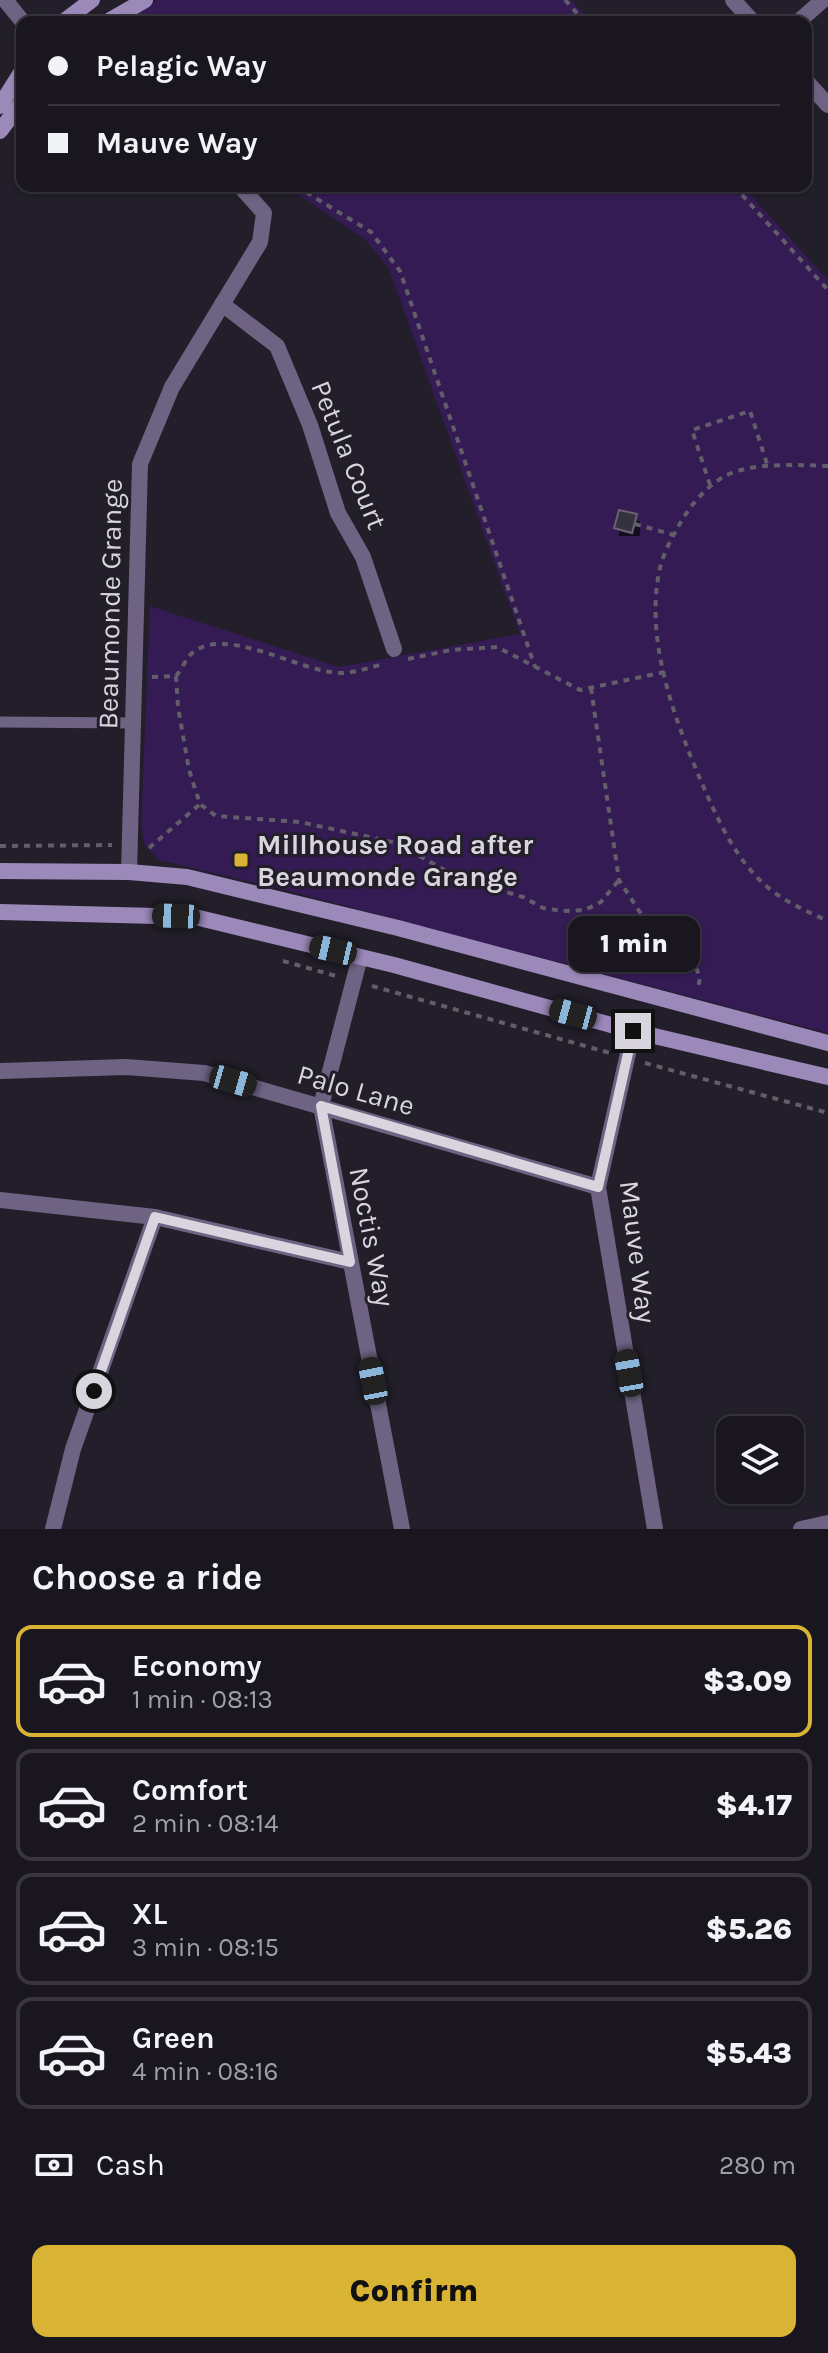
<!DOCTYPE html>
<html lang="en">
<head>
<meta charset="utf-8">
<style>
	body { margin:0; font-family:Karla,sans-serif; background:#231f29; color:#f1f3f6; height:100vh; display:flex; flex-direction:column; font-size:30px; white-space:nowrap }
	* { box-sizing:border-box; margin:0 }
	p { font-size:26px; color:#9f9fa5 }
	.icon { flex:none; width:44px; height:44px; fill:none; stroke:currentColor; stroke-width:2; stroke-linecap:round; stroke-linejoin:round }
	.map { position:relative; height:1529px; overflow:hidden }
	.drawer { display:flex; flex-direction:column; background:#1a1620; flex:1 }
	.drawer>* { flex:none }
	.hud { position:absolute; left:16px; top:16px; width:796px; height:176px; border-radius:16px; box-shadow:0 2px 6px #0004,0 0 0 2px #38353e; display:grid; align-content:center; height:176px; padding:0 32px; background:#1a1620 }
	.fabs { position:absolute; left:716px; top:1416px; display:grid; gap:16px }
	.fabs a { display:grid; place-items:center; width:88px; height:88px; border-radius:16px; background:#1a1620; box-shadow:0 2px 6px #0004,0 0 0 2px #38353e; font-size:40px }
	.end { position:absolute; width:36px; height:36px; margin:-18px; border:10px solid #d8d5de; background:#111; box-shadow:0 0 0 4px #111 }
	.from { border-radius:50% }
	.bubble { position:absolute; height:56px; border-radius:16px; background:#1a1620; box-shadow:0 2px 6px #0004,0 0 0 2px #38353e; font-size:26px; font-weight:800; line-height:56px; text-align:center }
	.car { position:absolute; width:24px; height:48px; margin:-24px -12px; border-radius:10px; box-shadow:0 0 6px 2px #0007; background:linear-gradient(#222 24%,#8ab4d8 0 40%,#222 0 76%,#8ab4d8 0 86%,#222 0) }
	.hud b { display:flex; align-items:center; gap:28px; height:76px; font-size:30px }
	.hud b+b { border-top:2px solid #38353e }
	.hud i { width:20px; height:20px; background:#f1f3f6 }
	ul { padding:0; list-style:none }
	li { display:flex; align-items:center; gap:24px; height:112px; margin:0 16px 12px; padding:0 16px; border:4px solid #38353e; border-radius:16px }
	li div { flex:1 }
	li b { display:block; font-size:30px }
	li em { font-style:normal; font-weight:800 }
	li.current { border-color:#d9b334 }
	li>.icon { width:72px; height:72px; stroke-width:1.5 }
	h2 { padding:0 32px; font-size:36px; line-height:96px }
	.pay { display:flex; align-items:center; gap:20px; height:88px; padding:0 32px; font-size:30px }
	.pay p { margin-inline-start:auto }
	.cta { display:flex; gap:16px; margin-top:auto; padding:16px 32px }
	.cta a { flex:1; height:92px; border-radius:16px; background:#d9b334; color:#111; font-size:32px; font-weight:800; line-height:92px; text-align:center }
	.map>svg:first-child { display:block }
</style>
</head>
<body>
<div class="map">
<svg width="828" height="1529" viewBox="0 0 828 1529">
	<defs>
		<filter id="shadow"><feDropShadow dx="5" dy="9" stdDeviation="0" flood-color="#0009"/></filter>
	</defs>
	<rect width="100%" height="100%" fill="#221e2a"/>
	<g fill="#351b54">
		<path d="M157 0H571L592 22H118Z"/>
		<path d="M270 186H742L828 280V1033L277 888 159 860 145 846 141 825 150 606 339 667 520 634 389 269 365 239 290 189Z"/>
	</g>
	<path fill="#36313f" stroke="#686271" stroke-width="2" filter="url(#shadow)" d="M619 510 637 514 632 533 614 528Z"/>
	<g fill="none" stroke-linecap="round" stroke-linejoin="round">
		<g stroke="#625e69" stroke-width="4" stroke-dasharray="6 6" stroke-linecap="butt">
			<path d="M565 0 585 22"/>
			<path d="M296 186 371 232 400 271 535 667"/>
			<path d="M734 186 828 290"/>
			<path d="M828 466C799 465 751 462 725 476 704 488 688 508 677 529 670 541 663 555 660 568 644 638 674 718 701 781 717 818 734 857 765 885 783 901 806 911 828 921"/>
			<path d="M710 485 692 430 750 411 768 467"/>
			<path d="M635 524 674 535"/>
			<path d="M408 659 451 650 497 647 580 690 665 672"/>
			<path d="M176 676 178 707 189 770 200 804 216 816 300 822 397 843 458 878 523 897 543 908 562 911 585 910 601 902 619 880"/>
			<path d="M152 677 176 676C181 670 185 661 190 655 223 622 300 673 341 673 355 673 371 667 384 664"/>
			<path d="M591 688 619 880 645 920 695 965 700 978 698 988"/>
			<path d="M0 846 112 845"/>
			<path d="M149 848 199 805"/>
			<path d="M283 961 336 976"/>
			<path d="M372 986 610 1053"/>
			<path d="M645 1063 828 1113"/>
		</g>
		<path stroke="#6e6382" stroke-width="11" d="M0 722 133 723"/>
		<g stroke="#6e6382" stroke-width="16">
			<path d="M5 0 23 22"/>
			<path d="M733 0 753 22"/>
			<path d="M798 22 823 0"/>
			<path d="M806 81 828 105"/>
			<path d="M222 304 277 346 310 425 338 513 363 557 394 649"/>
			<path d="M129 872 140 464 172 387 260 242 264 213 240 186"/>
			<path d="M360 957 321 1106 402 1529"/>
			<path d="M633 1031 598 1187 655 1529"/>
			<path d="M0 1071 126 1067 204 1073 598 1187"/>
			<path d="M0 1200 155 1217 350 1262"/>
			<path d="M53 1529 73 1449 155 1217"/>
			<path d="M801 1529 828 1523"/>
		</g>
		<g stroke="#9b89ba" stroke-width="16">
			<path d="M63 22 92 0"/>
			<path d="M107 22 145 0"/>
			<path d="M0 106 22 71"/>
			<path d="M0 131 22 102"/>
			<path d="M0 871 129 872 187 877 398 928 828 1043"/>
			<path d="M0 912 195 917 394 965 633 1031 828 1077"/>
		</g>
	</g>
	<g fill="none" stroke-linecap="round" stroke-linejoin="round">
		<path stroke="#d8d5de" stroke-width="10" d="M94 1391 155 1217 350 1262 321 1106 598 1187 633 1031"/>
	</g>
	<rect fill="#d9b334" stroke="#221e2a" stroke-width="3" x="233" y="852" width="16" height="16" rx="4"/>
	<g text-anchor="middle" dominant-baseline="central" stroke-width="6" stroke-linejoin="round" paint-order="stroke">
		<g font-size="28" fill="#d8d5de" stroke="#221e2a">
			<text transform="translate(349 455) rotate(68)">Petula Court</text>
			<text transform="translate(110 604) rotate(-89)">Beaumonde Grange</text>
			<text transform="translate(356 1090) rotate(16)">Palo Lane</text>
			<text transform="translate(372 1237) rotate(79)">Noctis Way</text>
			<text transform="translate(638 1252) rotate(83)">Mauve Way</text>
		</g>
		<g font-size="28" font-weight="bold" fill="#d8d5de" stroke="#221e2a" text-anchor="start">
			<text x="257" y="844">Millhouse Road after<tspan x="257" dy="32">Beaumonde Grange</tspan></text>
		</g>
	</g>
</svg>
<div class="fabs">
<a><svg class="icon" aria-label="layers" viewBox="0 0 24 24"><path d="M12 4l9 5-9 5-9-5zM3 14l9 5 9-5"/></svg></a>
</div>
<i class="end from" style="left:94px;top:1391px"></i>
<i class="end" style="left:633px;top:1031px"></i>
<div class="bubble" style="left:568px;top:916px;width:132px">1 min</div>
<i class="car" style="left:176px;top:916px;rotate:272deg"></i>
<i class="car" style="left:333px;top:950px;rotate:283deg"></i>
<i class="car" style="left:573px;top:1014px;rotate:285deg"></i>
<i class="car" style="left:233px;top:1081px;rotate:106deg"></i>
<i class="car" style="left:629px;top:1373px;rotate:350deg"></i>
<i class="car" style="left:373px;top:1381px;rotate:349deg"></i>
<div class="hud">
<b><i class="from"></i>Pelagic Way</b>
<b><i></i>Mauve Way</b>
</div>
</div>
<section class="drawer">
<h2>Choose a ride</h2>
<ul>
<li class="current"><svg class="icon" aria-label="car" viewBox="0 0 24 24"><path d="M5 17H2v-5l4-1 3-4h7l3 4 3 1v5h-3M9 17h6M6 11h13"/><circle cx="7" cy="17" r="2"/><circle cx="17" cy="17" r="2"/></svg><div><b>Economy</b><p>1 min · 08:13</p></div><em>$3.09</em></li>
<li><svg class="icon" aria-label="car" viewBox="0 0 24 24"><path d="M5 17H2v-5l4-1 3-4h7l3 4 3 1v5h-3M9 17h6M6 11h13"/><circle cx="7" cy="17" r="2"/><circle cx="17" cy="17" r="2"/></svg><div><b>Comfort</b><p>2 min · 08:14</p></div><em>$4.17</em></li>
<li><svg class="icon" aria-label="car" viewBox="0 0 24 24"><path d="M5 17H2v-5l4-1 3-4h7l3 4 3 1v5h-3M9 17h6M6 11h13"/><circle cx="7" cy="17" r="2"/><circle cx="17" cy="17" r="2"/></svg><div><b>XL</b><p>3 min · 08:15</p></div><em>$5.26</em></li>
<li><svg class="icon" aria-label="car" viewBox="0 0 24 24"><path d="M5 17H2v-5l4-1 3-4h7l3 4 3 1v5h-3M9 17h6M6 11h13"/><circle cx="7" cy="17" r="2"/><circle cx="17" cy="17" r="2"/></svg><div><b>Green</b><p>4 min · 08:16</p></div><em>$5.43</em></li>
</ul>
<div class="pay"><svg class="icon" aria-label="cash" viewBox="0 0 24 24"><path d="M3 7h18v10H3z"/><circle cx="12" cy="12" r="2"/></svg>Cash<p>280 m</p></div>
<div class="cta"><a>Confirm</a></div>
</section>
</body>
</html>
